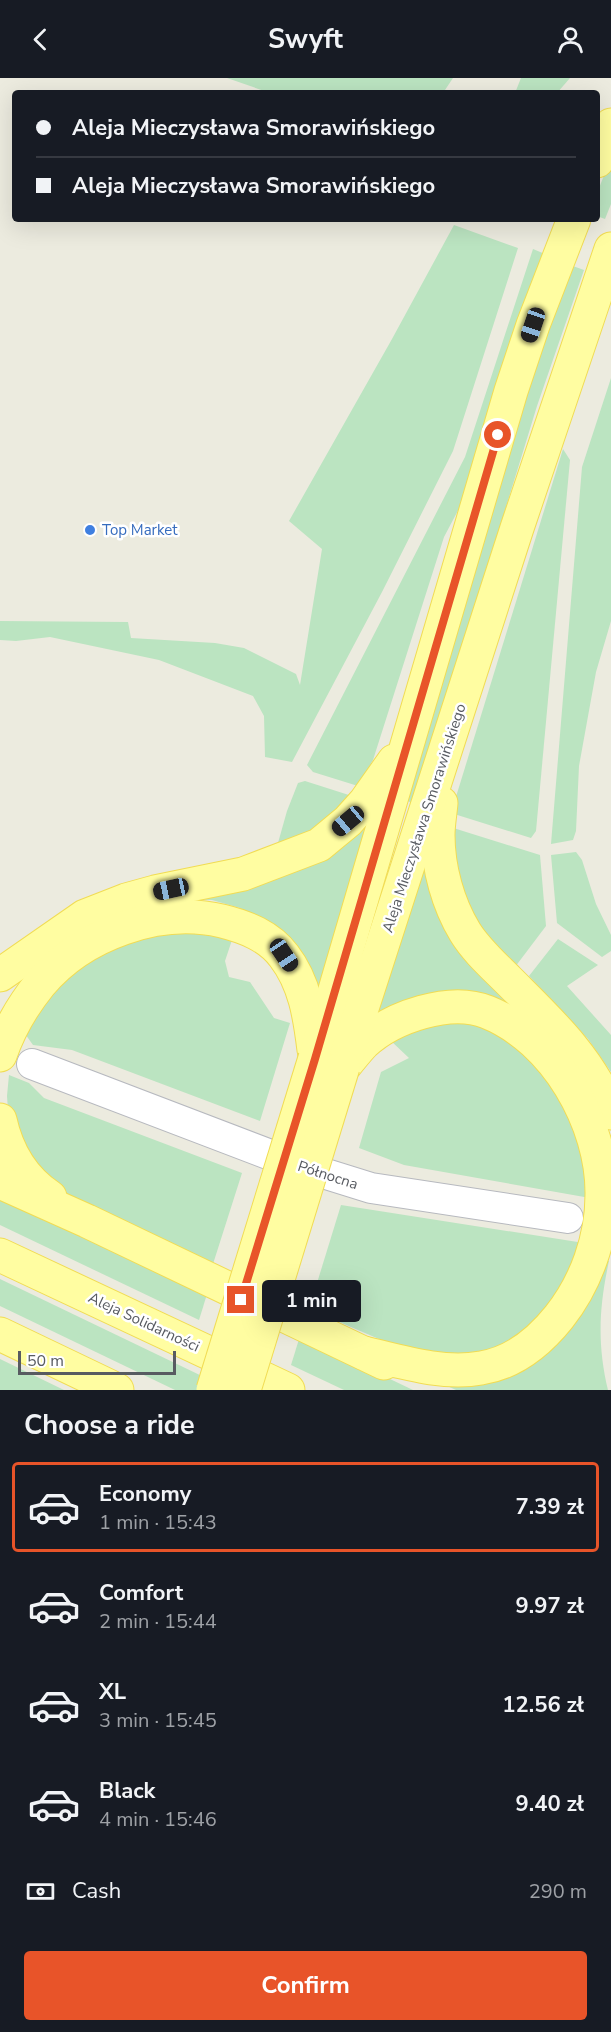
<!DOCTYPE html>
<html lang="en">
<head>
<meta charset="utf-8">
<style>
	body { margin:0; font-family:"Nunito Sans",sans-serif; background:#242831; color:#f1f3f6; height:100vh; display:flex; flex-direction:column; font-size:22px; white-space:nowrap }
	* { box-sizing:border-box; margin:0 }
	p { font-size:20px; color:#9ea1a6 }
	.icon { flex:none; width:33px; height:33px; fill:none; stroke:currentColor; stroke-width:2; stroke-linecap:round; stroke-linejoin:round }
	.map { position:relative; height:1312px; overflow:hidden }
	.side { display:flex; flex-direction:column; background:#171b24; flex:1 }
	.side>* { flex:none }
	.guide { position:absolute; left:12px; top:12px; width:588px; height:132px; border-radius:6px; box-shadow:0 6px 24px #0002; display:grid; align-content:center; height:132px; padding:0 24px; background:#171b24 }
	.scale { position:absolute; left:18px; bottom:15px; width:158px; box-sizing:border-box; padding-left:6px; border:3px solid #585b61; border-top:0; font-size:16px; line-height:21px; white-space:nowrap; color:#585b61; -webkit-text-stroke:4px #fff; paint-order:stroke }
	.end { position:absolute; width:27px; height:27px; margin:-14px; border:8px solid #e85429; background:#fff; box-shadow:0 0 0 3px #fff }
	.from { border-radius:50% }
	.bubble { position:absolute; height:42px; border-radius:6px; background:#171b24; box-shadow:0 6px 24px #0002; font-size:20px; font-weight:700; line-height:42px; text-align:center }
	.car { position:absolute; width:18px; height:36px; margin:-18px -9px; border-radius:8px; box-shadow:0 0 4px 2px #0007; background:linear-gradient(#222 24%,#8ab4d8 0 40%,#222 0 76%,#8ab4d8 0 86%,#222 0) }
	.guide b { display:flex; align-items:center; gap:21px; height:57px; font-size:22px }
	.guide b+b { border-top:2px solid #363941 }
	.guide i { width:15px; height:15px; background:#f1f3f6 }
	ul { padding:0; list-style:none }
	li { display:flex; align-items:center; gap:18px; height:90px; margin:0 12px 9px; padding:0 12px; border:3px solid transparent; border-radius:6px }
	li div { flex:1 }
	li b { display:block; font-size:22px }
	li em { font-style:normal; font-weight:700 }
	li.selected { border-color:#e85429 }
	li>.icon { width:54px; height:54px; stroke-width:1.5 }
	h2 { padding:0 24px; font-size:27px; line-height:72px }
	.pay { display:flex; align-items:center; gap:15px; height:66px; padding:0 24px; font-size:22px }
	.pay p { margin-inline-start:auto }
	.button { display:flex; gap:12px; margin-top:auto; padding:12px 24px }
	.button a { flex:1; height:69px; border-radius:6px; background:#e85429; color:#fff; font-size:24px; font-weight:700; line-height:69px; text-align:center }
	header { display:flex; justify-content:space-between; align-items:center; height:78px; padding:0 24px; background:#171b24; font-size:27px; font-weight:700 }
	.map>svg:first-child { display:block }
</style>
</head>
<body>
<header><svg class="icon" aria-label="back" viewBox="0 0 24 24"><path d="M15 5l-7 7 7 7"/></svg>Swyft<svg class="icon" aria-label="person" viewBox="0 0 24 24"><circle cx="12" cy="8" r="4"/><path d="M4 21q1-7 8-7t8 7"/></svg></header>
<div class="map">
<svg width="611" height="1312" viewBox="0 0 611 1312">
	<rect width="100%" height="100%" fill="#ecebdf"/>
	<g fill="#bbe4c1">
		<path d="M227 0H453L443 15H270Z"/>
		<path d="M521 0H570L557 15H515Z"/>
		<path d="M611 80V126L605 141 597 138V115Z"/>
		<path d="M454 147 518 170 453 373 382 514 292 684 265 679 264 638 253 618 159 582 50 559 16 563 0 562V543L128 544 131 560 215 565 244 570 296 596 300 607 322 471 289 443 392 261Z"/>
		<path d="M533 171 545 176 463 423 444 459 373 682 358 708 313 694 307 687 465 379Z"/>
		<path d="M570 187 584 192 537 328 415 726 405 722 491 424Z"/>
		<path d="M611 300V543L596 594 579 688 576 753 573 762 551 766 582 389Z"/>
		<path d="M563 371 570 382 536 753 531 760 451 735Z"/>
		<path d="M305 703 352 718 320 749 276 772 287 733 298 705Z"/>
		<path d="M374 727 319 926 280 856 240 830 212 822 176 821Z"/>
		<path d="M447 748 540 777 546 848 512 893 461 825Z"/>
		<path d="M576 774 582 782 596 826 611 857V873L602 879 557 845 551 777Z"/>
		<path d="M423 782 540 951 508 936 371 950Z"/>
		<path d="M174 854 233 859 225 883 229 899 250 904 274 940 290 945 260 1043 72 972 33 967 23 953 71 893 117 866Z"/>
		<path d="M558 861 598 887 567 908 611 957V994L588 961 529 898Z"/>
		<path d="M455 941 495 951 542 989 579 1050 590 1120 404 1087 359 1070 381 994 409 980 390 962Z"/>
		<path d="M9 997 29 1005 44 1020 242 1095 213 1186 94 1129 67 1116 53 1105 36 1089 8 1032 7 1018Z"/>
		<path d="M0 1116 208 1213 199 1242 0 1147Z"/>
		<path d="M341 1127 584 1165 565 1205 541 1242 483 1280 400 1270 309 1231Z"/>
		<path d="M603 1182 609 1183C599 1229 597 1266 608 1312H456L445 1307 479 1302Z"/>
		<path d="M0 1201 231 1312H175L0 1228Z"/>
		<path d="M300 1258 413 1312H344L291 1287Z"/>
		<path d="M0 1281 64 1312H0Z"/>
	</g>
	<g fill="none" stroke-linecap="round" stroke-linejoin="round">
		<g stroke="#b7b9bf" stroke-width="32">
			<path id="minor" d="M32 986 294 1086 371 1110 568 1140"/>
		</g>
		<g stroke="#f1dc54" stroke-width="35">
			<g id="major">
				<path d="M597 83 611 47"/>
				<path d="M441 725C440 736 438 747 438 757 438 790 448 826 465 854 476 872 493 887 508 902 548 942 590 980 611 1035"/>
				<path d="M0 897 85 838 126 822 155 814 243 796 319 767 348 743 365 724 394 683"/>
				<path d="M0 977C9 951 23 927 40 906 82 856 159 828 222 843 246 849 269 858 284 878 305 905 310 939 314 972"/>
				<path d="M315 980 511 313 533 247 574 141"/>
				<path d="M346 986C352 979 358 971 364 965 392 939 450 919 487 934 555 961 603 1045 602 1117 602 1160 586 1205 559 1239 539 1264 513 1285 481 1290 443 1297 402 1284 364 1275"/>
				<path d="M343 989 517 450 611 171"/>
				<path d="M0 1042C7 1074 23 1101 50 1119"/>
				<path d="M0 1104 87 1143 384 1285"/>
				<path d="M0 1177 288 1312"/>
				<path d="M0 1256 117 1312"/>
			</g>
		</g>
		<use href="#minor" stroke="#fff" stroke-width="30"/>
		<use href="#major" stroke="#fffda1" stroke-width="33"/>
		<g stroke="#f1dc54" stroke-width="35" stroke-linecap="butt">
			<g id="major-bridge">
				<path d="M213 1312 315 980"/>
				<path d="M244 1312 343 989"/>
			</g>
		</g>
		<use href="#major-bridge" stroke="#fffda1" stroke-width="33"/>
	</g>
	<g fill="none" stroke-linecap="round" stroke-linejoin="round">
		<path stroke="#e85429" stroke-width="8" d="M241 1222 315 981 498 357"/>
	</g>
	<circle fill="#3f7fe0" stroke="#fff" stroke-width="2" cx="90" cy="452" r="6"/>
	<g text-anchor="middle" dominant-baseline="central" stroke-width="5" stroke-linejoin="round" paint-order="stroke">
		<g font-size="15" fill="#366cbe" stroke="#fff" text-anchor="start">
			<text x="102" y="452">Top Market</text>
		</g>
		<g font-size="15" fill="#585b61" stroke="#fff">
			<text transform="translate(424 740) rotate(-72)">Aleja Mieczysława Smorawińskiego</text>
			<text transform="translate(328 1097) rotate(18)">Północna</text>
			<text transform="translate(144 1244) rotate(25)">Aleja Solidarności</text>
		</g>
	</g>
</svg>
<div class="scale">50 m</div>
<i class="end from" style="left:498px;top:357px"></i>
<i class="end" style="left:241px;top:1222px"></i>
<div class="bubble" style="left:262px;top:1202px;width:99px">1 min</div>
<i class="car" style="left:533px;top:247px;rotate:199deg"></i>
<i class="car" style="left:348px;top:743px;rotate:230deg"></i>
<i class="car" style="left:171px;top:811px;rotate:258deg"></i>
<i class="car" style="left:284px;top:877px;rotate:146deg"></i>
<div class="guide">
<b><i class="from"></i>Aleja Mieczysława Smorawińskiego</b>
<b><i></i>Aleja Mieczysława Smorawińskiego</b>
</div>
</div>
<section class="side">
<h2>Choose a ride</h2>
<ul>
<li class="selected"><svg class="icon" aria-label="car" viewBox="0 0 24 24"><path d="M5 17H2v-5l4-1 3-4h7l3 4 3 1v5h-3M9 17h6M6 11h13"/><circle cx="7" cy="17" r="2"/><circle cx="17" cy="17" r="2"/></svg><div><b>Economy</b><p>1 min · 15:43</p></div><em>7.39 zł</em></li>
<li><svg class="icon" aria-label="car" viewBox="0 0 24 24"><path d="M5 17H2v-5l4-1 3-4h7l3 4 3 1v5h-3M9 17h6M6 11h13"/><circle cx="7" cy="17" r="2"/><circle cx="17" cy="17" r="2"/></svg><div><b>Comfort</b><p>2 min · 15:44</p></div><em>9.97 zł</em></li>
<li><svg class="icon" aria-label="car" viewBox="0 0 24 24"><path d="M5 17H2v-5l4-1 3-4h7l3 4 3 1v5h-3M9 17h6M6 11h13"/><circle cx="7" cy="17" r="2"/><circle cx="17" cy="17" r="2"/></svg><div><b>XL</b><p>3 min · 15:45</p></div><em>12.56 zł</em></li>
<li><svg class="icon" aria-label="car" viewBox="0 0 24 24"><path d="M5 17H2v-5l4-1 3-4h7l3 4 3 1v5h-3M9 17h6M6 11h13"/><circle cx="7" cy="17" r="2"/><circle cx="17" cy="17" r="2"/></svg><div><b>Black</b><p>4 min · 15:46</p></div><em>9.40 zł</em></li>
</ul>
<div class="pay"><svg class="icon" aria-label="cash" viewBox="0 0 24 24"><path d="M3 7h18v10H3z"/><circle cx="12" cy="12" r="2"/></svg>Cash<p>290 m</p></div>
<div class="button"><a>Confirm</a></div>
</section>
</body>
</html>
